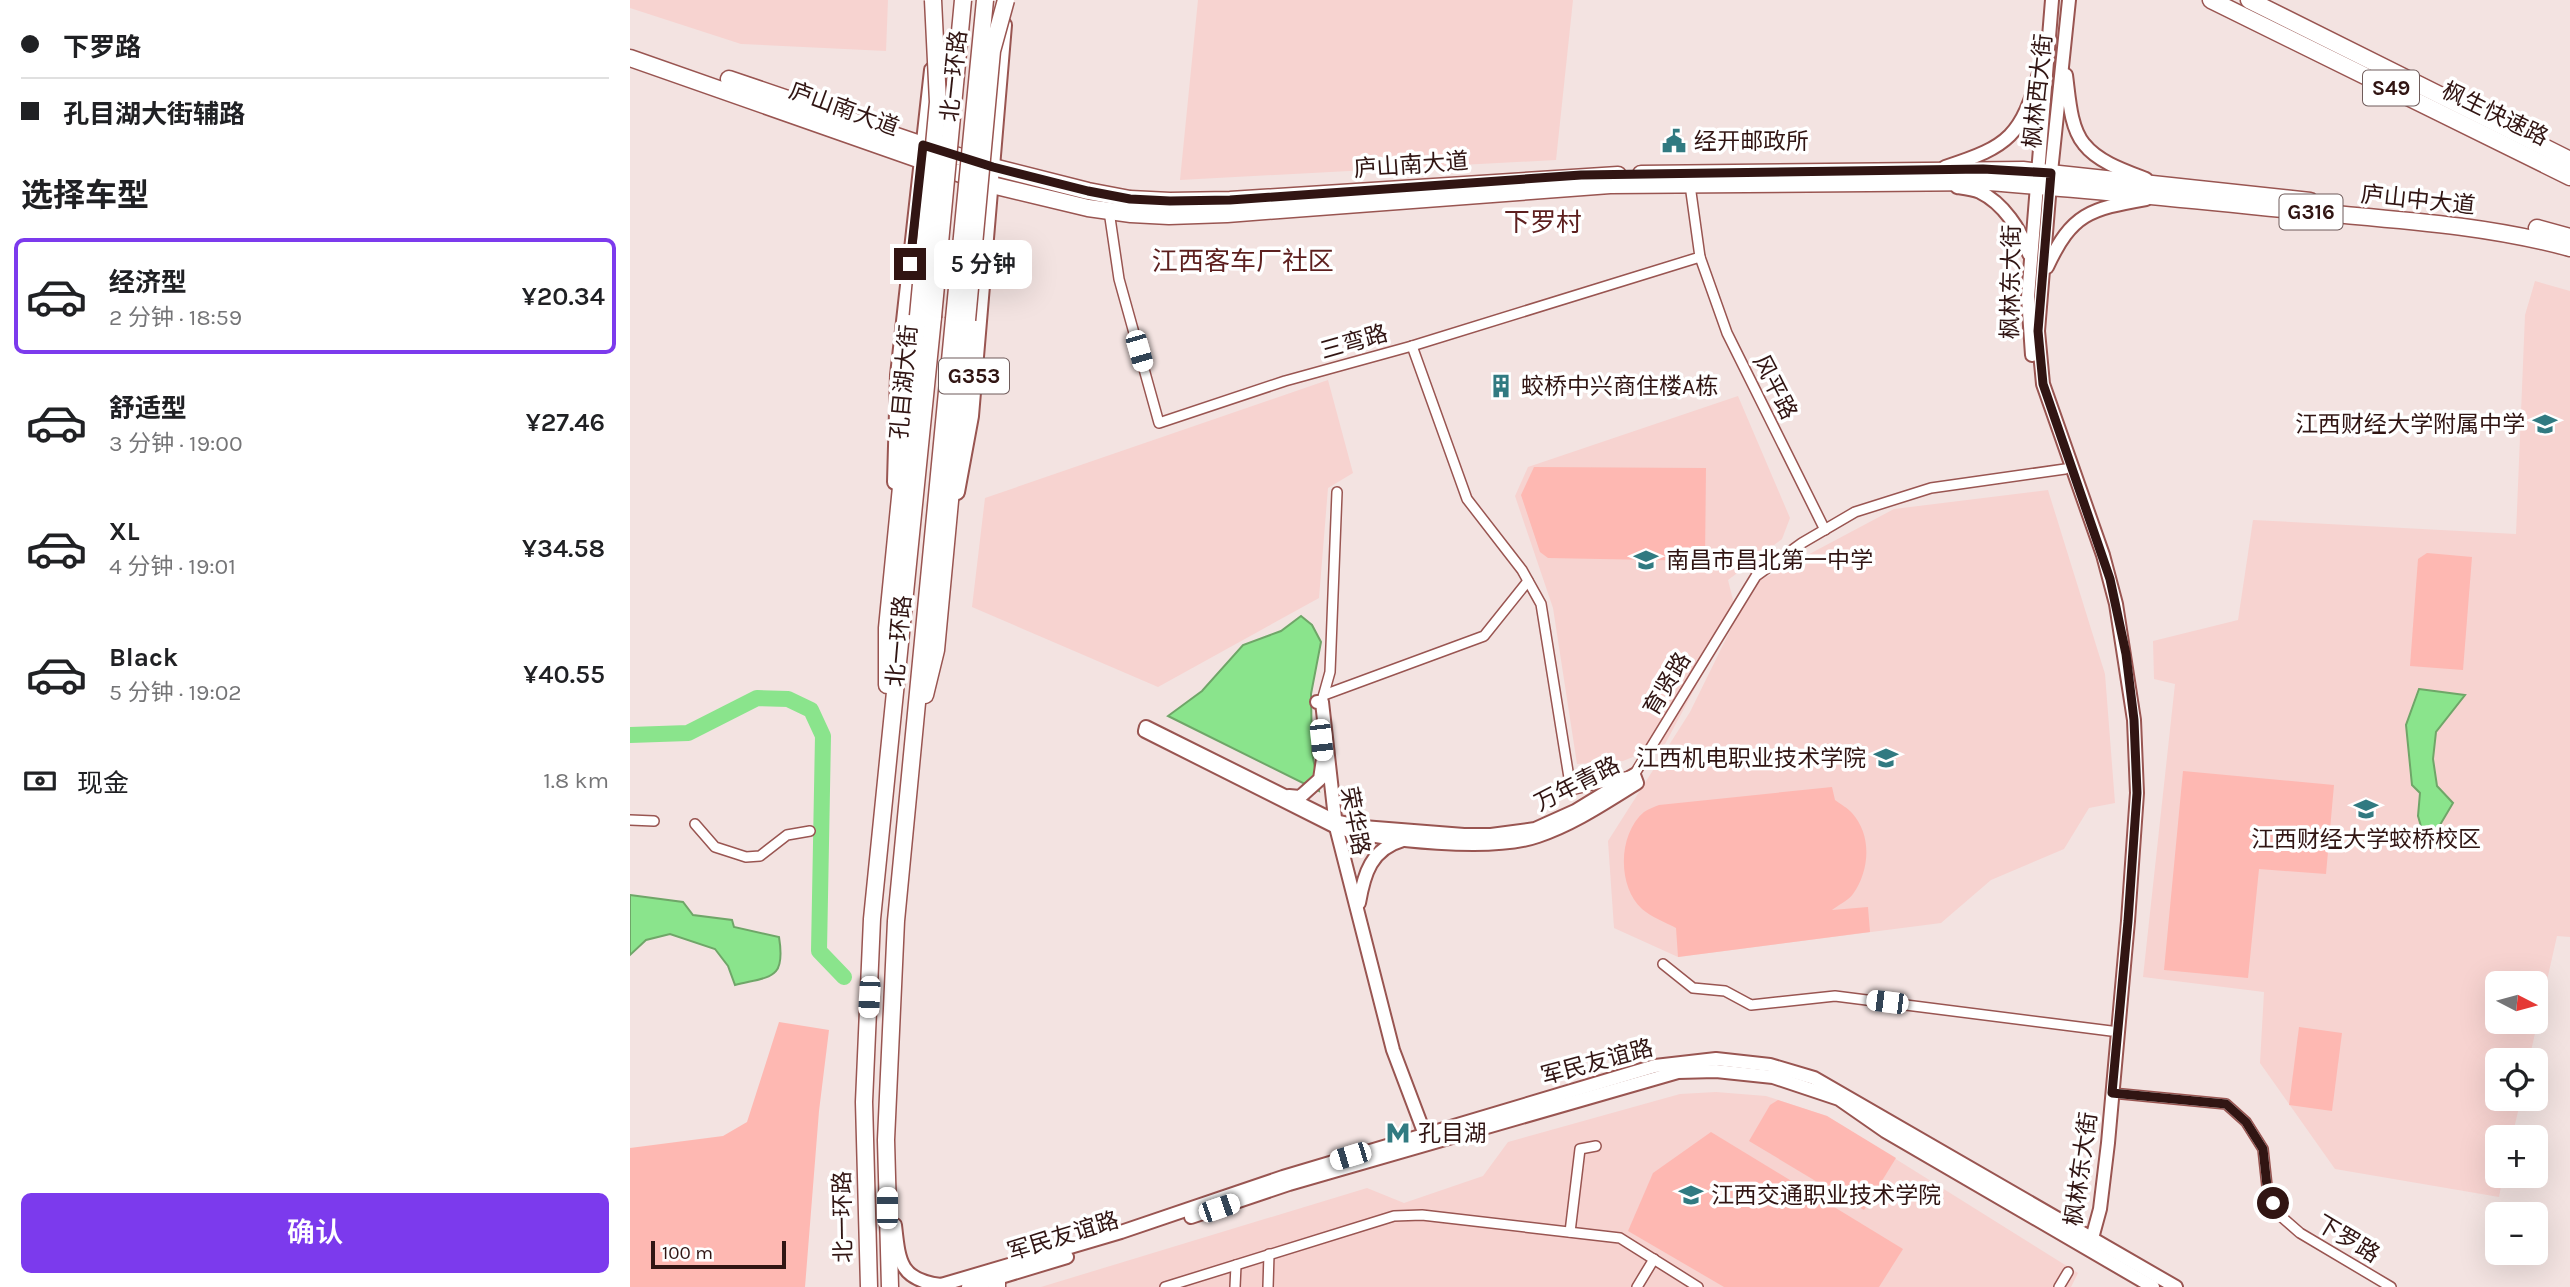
<!DOCTYPE html>
<html lang="zh">
<head>
<meta charset="utf-8">
<style>
	body { margin:0; font-family:Karla,"Noto Sans SC",sans-serif; background:#f2f2f2; color:#202124; height:100vh; display:flex; flex-direction:column; font-size:26px; white-space:nowrap }
	* { box-sizing:border-box; margin:0 }
	p { font-size:23px; color:#757577 }
	.icon { flex:none; width:38px; height:38px; fill:none; stroke:currentColor; stroke-width:2; stroke-linecap:round; stroke-linejoin:round }
	.map { position:relative; flex:1; overflow:hidden }
	.drawer { display:flex; flex-direction:column; background:#fff; width:630px }
	.drawer>* { flex:none }
	.guide { display:grid; align-content:center; height:154px; padding:0 21px; background:#fff }
	.needle { width:46px; rotate:96deg }
	.controls { position:absolute; left:1855px; top:971px; display:grid; gap:14px }
	.controls a { display:grid; place-items:center; width:63px; height:63px; border-radius:10px; background:#fff; box-shadow:0 7px 28px #0002; font-size:35px }
	.scale { position:absolute; left:21px; bottom:18px; width:135px; box-sizing:border-box; padding-left:7px; border:4px solid #311513; border-top:0; font-size:19px; line-height:24px; white-space:nowrap; color:#311513; -webkit-text-stroke:5px #fff; paint-order:stroke }
	.end { position:absolute; width:32px; height:32px; margin:-16px; border:9px solid #311513; background:#fff; box-shadow:0 0 0 4px #fff }
	.from { border-radius:50% }
	.bubble { position:absolute; height:49px; border-radius:10px; background:#fff; box-shadow:0 7px 28px #0002; font-size:23px; font-weight:600; line-height:49px; text-align:center }
	.car { position:absolute; width:21px; height:42px; margin:-21px -10px; border-radius:9px; box-shadow:0 0 5px 2px #0007; background:linear-gradient(#fff 24%,#345 0 40%,#fff 0 76%,#345 0 86%,#fff 0) }
	.guide b { display:flex; align-items:center; gap:24px; height:66px; font-size:26px }
	.guide b+b { border-top:2px solid #e0e0e0 }
	.guide i { width:18px; height:18px; background:#202124 }
	ul { padding:0; list-style:none }
	li { display:flex; align-items:center; gap:21px; height:116px; margin:0 14px 10px; padding:0 7px; border:4px solid transparent; border-radius:10px }
	li div { flex:1 }
	li b { display:block; font-size:26px }
	li em { font-style:normal; font-weight:600 }
	li.current { border-color:#7c3aed }
	li>.icon { width:63px; height:63px; stroke-width:1.5 }
	h2 { padding:0 21px; font-size:32px; line-height:84px }
	.pay { display:flex; align-items:center; gap:18px; height:77px; padding:0 21px; font-size:26px }
	.pay p { margin-inline-start:auto }
	.action { display:flex; gap:14px; margin-top:auto; padding:14px 21px }
	.action a { flex:1; height:80px; border-radius:10px; background:#7c3aed; color:#fff; font-size:28px; font-weight:600; line-height:80px; text-align:center }
	main { display:flex; flex:1; min-height:0 }
	.map>svg:first-child { display:block }
</style>
</head>
<body>
<main>
<section class="drawer">
<div class="guide">
<b><i class="from"></i>下罗路</b>
<b><i></i>孔目湖大街辅路</b>
</div>
<h2>选择车型</h2>
<ul>
<li class="current"><svg class="icon" aria-label="car" viewBox="0 0 24 24"><path d="M5 17H2v-5l4-1 3-4h7l3 4 3 1v5h-3M9 17h6M6 11h13"/><circle cx="7" cy="17" r="2"/><circle cx="17" cy="17" r="2"/></svg><div><b>经济型</b><p>2 分钟 · 18:59</p></div><em>¥20.34</em></li>
<li><svg class="icon" aria-label="car" viewBox="0 0 24 24"><path d="M5 17H2v-5l4-1 3-4h7l3 4 3 1v5h-3M9 17h6M6 11h13"/><circle cx="7" cy="17" r="2"/><circle cx="17" cy="17" r="2"/></svg><div><b>舒适型</b><p>3 分钟 · 19:00</p></div><em>¥27.46</em></li>
<li><svg class="icon" aria-label="car" viewBox="0 0 24 24"><path d="M5 17H2v-5l4-1 3-4h7l3 4 3 1v5h-3M9 17h6M6 11h13"/><circle cx="7" cy="17" r="2"/><circle cx="17" cy="17" r="2"/></svg><div><b>XL</b><p>4 分钟 · 19:01</p></div><em>¥34.58</em></li>
<li><svg class="icon" aria-label="car" viewBox="0 0 24 24"><path d="M5 17H2v-5l4-1 3-4h7l3 4 3 1v5h-3M9 17h6M6 11h13"/><circle cx="7" cy="17" r="2"/><circle cx="17" cy="17" r="2"/></svg><div><b>Black</b><p>5 分钟 · 19:02</p></div><em>¥40.55</em></li>
</ul>
<div class="pay"><svg class="icon" aria-label="cash" viewBox="0 0 24 24"><path d="M3 7h18v10H3z"/><circle cx="12" cy="12" r="2"/></svg>现金<p>1.8 km</p></div>
<div class="action"><a>确认</a></div>
</section>
<div class="map">
<svg width="1940" height="1287" viewBox="0 0 1940 1287">
	<rect width="100%" height="100%" fill="#f3e3e1"/>
	<g fill="#f7d3d0" fill-rule="evenodd">
		<path d="M0 0H258L256 51 111 44 0 8Z"/>
		<path d="M568 0H943L926 160 550 180Z"/>
		<path d="M1905 281 1940 291V937L1927 936 1899 1060H1867V1099H1891L1882 1137 1867 1138V1176H1873L1869 1197 1705 1169 1630 1063 1634 992 1513 977 1545 684 1524 679 1523 641 1608 620 1623 520 1886 534 1895 315ZM1867 984H1906V1022H1867Z"/>
		<path d="M698 380 723 473 698 488 689 598 528 687 342 607 355 498Z"/>
		<path d="M1108 396 1160 518 1152 539 1098 580 1106 612 1035 744 993 761 947 764 923 608 885 496 898 467Z"/>
		<path d="M1418 490 1475 674 1485 803 1459 808 1434 849 1361 880 1311 923 1048 957 984 928 978 841 1060 712 1123 584 1264 509Z"/>
		<path d="M1086 1092 1136 1096 1197 1116 1448 1273 1441 1287H411L737 1188 774 1203 853 1176 878 1142 1050 1094Z"/>
	</g>
	<g fill="#feb8b2">
		<path d="M904 467 1076 468 1075 561 918 558 910 552 891 495Z"/>
		<path d="M1797 553 1842 557 1833 670 1780 666 1788 559Z"/>
		<path d="M1553 771 1704 785 1696 874 1629 869 1618 978 1534 970Z"/>
		<path d="M1202 787 1205 800C1210 804 1218 808 1222 813 1242 835 1240 870 1223 894 1218 901 1208 905 1202 910L1238 907 1240 932 1048 957 1046 928C1035 922 1021 917 1012 909 987 886 988 834 1014 812 1018 809 1024 807 1029 805Z"/>
		<path d="M149 1022 199 1030 189 1111 175 1287H0V1148L93 1136 117 1122Z"/>
		<path d="M1669 1027 1712 1033 1702 1111 1659 1105Z"/>
		<path d="M1148 1100 1197 1116 1266 1158 1234 1210 1119 1141 1140 1105Z"/>
		<path d="M1081 1132 1273 1249 1249 1287H1094L998 1231 1023 1173Z"/>
	</g>
	<g fill="#8ae48c" stroke="#6fa668" stroke-width="2">
		<path d="M671 616 682 625 691 642 681 694 682 752 689 791 538 716 572 691 613 645 651 631Z"/>
		<path d="M1789 689 1835 695 1806 732 1803 759 1807 786 1823 803 1807 830H1792L1788 816 1790 793 1782 785 1776 725Z"/>
		<path d="M0 895 53 902 63 915 102 920 104 927 149 937C156 980 141 976 105 985L98 966 85 949 40 934 16 940 0 955Z"/>
	</g>
	<g fill="none" stroke-linecap="round" stroke-linejoin="round">
		<path stroke="#8ae48c" stroke-width="16" d="M0 735 58 733 127 698 158 699 181 710 193 736 189 951 214 977"/>
		<g stroke="#995551" stroke-width="12">
			<g id="street">
				<path d="M479 211 489 279 529 423 655 381 782 346 1070 257 1060 185"/>
				<path d="M1070 257 1097 333 1195 530"/>
				<path d="M782 346 837 499 892 570 911 604 941 790 1004 775 1126 576 1172 543 1225 512 1301 488 1435 469"/>
				<path d="M694 695 854 636 898 581"/>
				<path d="M693 697 700 672 707 492"/>
				<path d="M0 820 24 821"/>
				<path d="M65 824 85 847 116 857 130 856 157 835 180 831"/>
				<path d="M1033 964 1063 988 1095 991 1121 1005 1205 996 1481 1031"/>
				<path d="M1482 1093 1596 1104 1616 1122 1633 1149 1637 1186 1646 1212 1670 1233 1761 1287"/>
				<path d="M940 1232 950 1149 966 1146"/>
				<path d="M535 1287 764 1216 792 1215 990 1238 1068 1287"/>
				<path d="M605 1287 606 1265"/>
				<path d="M638 1287 639 1254"/>
				<path d="M1007 1287 1024 1259"/>
				<path d="M1429 1287 1438 1272"/>
			</g>
		</g>
		<g stroke="#995551" stroke-width="16">
			<g id="secondary">
				<path d="M1439 0 1421 172 1408 331 1413 384 1473 555 1486 604 1504 720 1507 793 1498 921 1478 1143 1470 1209 1461 1242"/>
				<path d="M1436 75C1439 97 1440 127 1454 144 1468 162 1495 171 1516 179"/>
				<path d="M1315 167C1380 146 1391 136 1410 70"/>
				<path d="M1327 187C1334 188 1343 189 1350 192 1373 203 1391 230 1399 254"/>
				<path d="M1417 267C1442 213 1460 209 1516 199"/>
				<path d="M1402 355 1398 297 1422 0"/>
				<path d="M687 702H692L706 827 763 1050 797 1140"/>
				<path d="M516 727 705 821 733 827 834 835H861L905 829 945 811 1004 775 1007 783C976 802 944 824 908 836 863 852 752 841 706 827L515 731Z"/>
				<path d="M659 796 670 797 690 779 693 759"/>
				<path d="M729 903C734 874 741 849 773 840"/>
				<path d="M561 1217 659 1184 1048 1072 1086 1071 1143 1077 1209 1099 1255 1131 1523 1287"/>
				<path d="M265 1225C269 1262 270 1280 311 1285L491 1232 653 1177 1025 1066 1086 1059 1140 1065 1184 1078 1546 1287"/>
				<path d="M338 1287 437 1257"/>
			</g>
		</g>
		<g stroke="#995551" stroke-width="18">
			<g id="primary">
				<path d="M265 482 268 375 302 70"/>
				<path d="M327 492 341 416 374 25"/>
			</g>
		</g>
		<g stroke="#995551" stroke-width="19">
			<g id="highway">
				<path d="M1581 0 1940 177"/>
				<path d="M1619 0 1940 160"/>
				<path d="M0 58 362 185 458 208 501 214 539 216 597 214 980 185 1358 182C1466 190 1574 201 1682 212 1768 220 1856 225 1940 248"/>
				<path d="M99 79 293 145 363 167 458 191 500 199 540 201 600 200 988 175"/>
				<path d="M1011 174 1393 170 1680 201"/>
				<path d="M1907 228 1940 237"/>
				<path d="M257 685V628L288 316"/>
				<path d="M295 695 306 650 337 320"/>
				<path d="M367 1278V1287"/>
				<path d="M239 1287 234 1102 242 919 303 317"/>
				<path d="M260 1287 256 1140 266 921 324 319"/>
			</g>
		</g>
		<use href="#street" stroke="#fff" stroke-width="9"/>
		<use href="#secondary" stroke="#fff" stroke-width="12"/>
		<use href="#primary" stroke="#fff" stroke-width="14"/>
		<use href="#highway" stroke="#fff" stroke-width="16"/>
		<g stroke="#995551" stroke-width="19" stroke-linecap="butt">
			<g id="highway-bridge">
				<path d="M288 316 308 102 303 0"/>
				<path d="M303 317 333 0"/>
				<path d="M324 319 355 0"/>
				<path d="M337 320 362 51 376 0"/>
			</g>
		</g>
		<use href="#highway-bridge" stroke="#fff" stroke-width="16"/>
	</g>
	<g fill="none" stroke-linecap="round" stroke-linejoin="round">
		<path stroke="#311513" stroke-width="9" d="M280 264 293 145 363 167 458 191 500 199 540 201 600 200 951 175 1353 169 1421 173 1408 331 1413 384 1480 579 1496 654 1504 720 1507 793 1498 921 1482 1093 1596 1104 1616 1122 1633 1149 1637 1186 1643 1203"/>
	</g>
	<defs>
		<g id="civic-bare" transform="scale(1.89)"><path d="M-.6-6.5H3V-4.5H.6V-3L4-1V1h2V6H-6V1h2V-1L-.6-3ZM-1.2 2.5V6h2.4V2.5Z" fill="#317a81" stroke="#fff" stroke-width="2.5" paint-order="stroke"/></g>
		<g id="building-bare" transform="scale(1.89)"><path d="M-4-6H4V6H1V3H-1V6H-4ZM-2.5-4.3h1.7v1.8h-1.7ZM.8-4.3h1.7v1.8H.8ZM-2.5-1h1.7V.8h-1.7ZM.8-1h1.7V.8H.8Z" fill="#317a81" stroke="#fff" stroke-width="2.5" paint-order="stroke"/></g>
		<g id="school-bare" transform="scale(1.89)"><path d="M0-5L7-2L0 1L-7-2ZM-4 1L0 2.5L4 1V4Q0 6-4 4Z" fill="#317a81" stroke="#fff" stroke-width="2.5" paint-order="stroke"/></g>
		<g id="university-bare" transform="scale(1.89)"><path d="M0-5L7-2L0 1L-7-2ZM-4 1L0 2.5L4 1V4Q0 6-4 4Z" fill="#317a81" stroke="#fff" stroke-width="2.5" paint-order="stroke"/></g>
		<g id="metro-bare" transform="scale(1.89)"><path d="M-5.5 5V-5H-3L0 0L3-5H5.5V5H3V-.5L0 4L-3-.5V5Z" fill="#317a81" stroke="#fff" stroke-width="2.5" paint-order="stroke"/></g>
	</defs>
	<g fill-rule="evenodd">
		<use href="#civic-bare" x="1044" y="141"/>
		<use href="#building-bare" x="871" y="386"/>
		<use href="#school-bare" x="1915" y="424"/>
		<use href="#school-bare" x="1016" y="560"/>
		<use href="#university-bare" x="1256" y="758"/>
		<use href="#university-bare" x="1736" y="809"/>
		<use href="#metro-bare" x="768" y="1133"/>
		<use href="#university-bare" x="1061" y="1195"/>
	</g>
	<g text-anchor="middle" dominant-baseline="central" stroke-width="7" stroke-linejoin="round" paint-order="stroke">
		<g fill="#fff" stroke="#6f5b5a" stroke-width="2">
			<rect x="1733" y="70.5" width="56" height="35" rx="5"/>
			<rect x="1649.5" y="194.5" width="63" height="35" rx="5"/>
			<rect x="309" y="358.5" width="70" height="35" rx="5"/>
		</g>
		<g font-size="21" font-weight="bold" fill="#311513">
			<text x="1761" y="88">S49</text>
			<text x="1681" y="212">G316</text>
			<text x="344" y="376">G353</text>
		</g>
		<g font-size="23" fill="#311513" stroke="#fff">
			<text transform="translate(324 76) rotate(-84)">北一环路</text>
			<text transform="translate(1408 91) rotate(-84)">枫林西大街</text>
			<text transform="translate(214 109) rotate(20)">庐山南大道</text>
			<text transform="translate(1865 114) rotate(26)">枫生快速路</text>
			<text transform="translate(781 165) rotate(-4)">庐山南大道</text>
			<text transform="translate(1788 200) rotate(6)">庐山中大道</text>
			<text transform="translate(1381 282) rotate(-89)">枫林东大街</text>
			<text transform="translate(724 342) rotate(-16)">三弯路</text>
			<text transform="translate(274 382) rotate(-85)">孔目湖大街</text>
			<text transform="translate(1145 387) rotate(63)">风平路</text>
			<text transform="translate(269 641) rotate(-85)">北一环路</text>
			<text transform="translate(1037 684) rotate(-59)">育贤路</text>
			<text transform="translate(947 784) rotate(-27)">万年青路</text>
			<text transform="translate(725 821) rotate(79)">荣华路</text>
			<text transform="translate(967 1062) rotate(-15)">军民友谊路</text>
			<text transform="translate(1451 1169) rotate(-82)">枫林东大街</text>
			<text transform="translate(213 1217) rotate(-91)">北一环路</text>
			<text transform="translate(433 1236) rotate(-17)">军民友谊路</text>
			<text transform="translate(1718 1239) rotate(31)">下罗路</text>
		</g>
		<g font-size="23" fill="#311513" stroke="#fff" text-anchor="start">
			<text x="1064" y="141">经开邮政所</text>
			<text x="891" y="386">蛟桥中兴商住楼A栋</text>
			<text x="1895" y="424" text-anchor="end">江西财经大学附属中学</text>
			<text x="1036" y="560">南昌市昌北第一中学</text>
			<text x="1236" y="758" text-anchor="end">江西机电职业技术学院</text>
			<text x="1736" y="839" text-anchor="middle">江西财经大学蛟桥校区</text>
			<text x="788" y="1133">孔目湖</text>
			<text x="1081" y="1195">江西交通职业技术学院</text>
		</g>
		<g font-size="26" fill="#5d1f1e" stroke="#fff">
			<text x="913" y="222">下罗村</text>
			<text x="613" y="261">江西客车厂社区</text>
		</g>
	</g>
</svg>
<div class="controls">
<a><svg class="needle" viewBox="-14 -14 28 28"><path d="M0-13l5 13h-10z" fill="#e53935"/><path d="M0 13l5-13h-10z" fill="#757577"/></svg></a>
<a><svg class="icon" aria-label="locate" viewBox="0 0 24 24"><circle cx="12" cy="12" r="6"/><path d="M12 2v4M12 18v4M2 12h4M18 12h4"/></svg></a>
<a>+</a>
<a>−</a>
</div>
<div class="scale">100 m</div>
<i class="end from" style="left:1643px;top:1203px"></i>
<i class="end" style="left:280px;top:264px"></i>
<div class="bubble" style="left:304px;top:240px;width:98px">5 分钟</div>
<i class="car" style="left:509px;top:351px;rotate:164deg"></i>
<i class="car" style="left:691px;top:740px;rotate:174deg"></i>
<i class="car" style="left:239px;top:997px;rotate:183deg"></i>
<i class="car" style="left:1257px;top:1002px;rotate:277deg"></i>
<i class="car" style="left:720px;top:1156px;rotate:253deg"></i>
<i class="car" style="left:257px;top:1208px;rotate:0deg"></i>
<i class="car" style="left:589px;top:1208px;rotate:71deg"></i>
</div>
</main>
</body>
</html>
